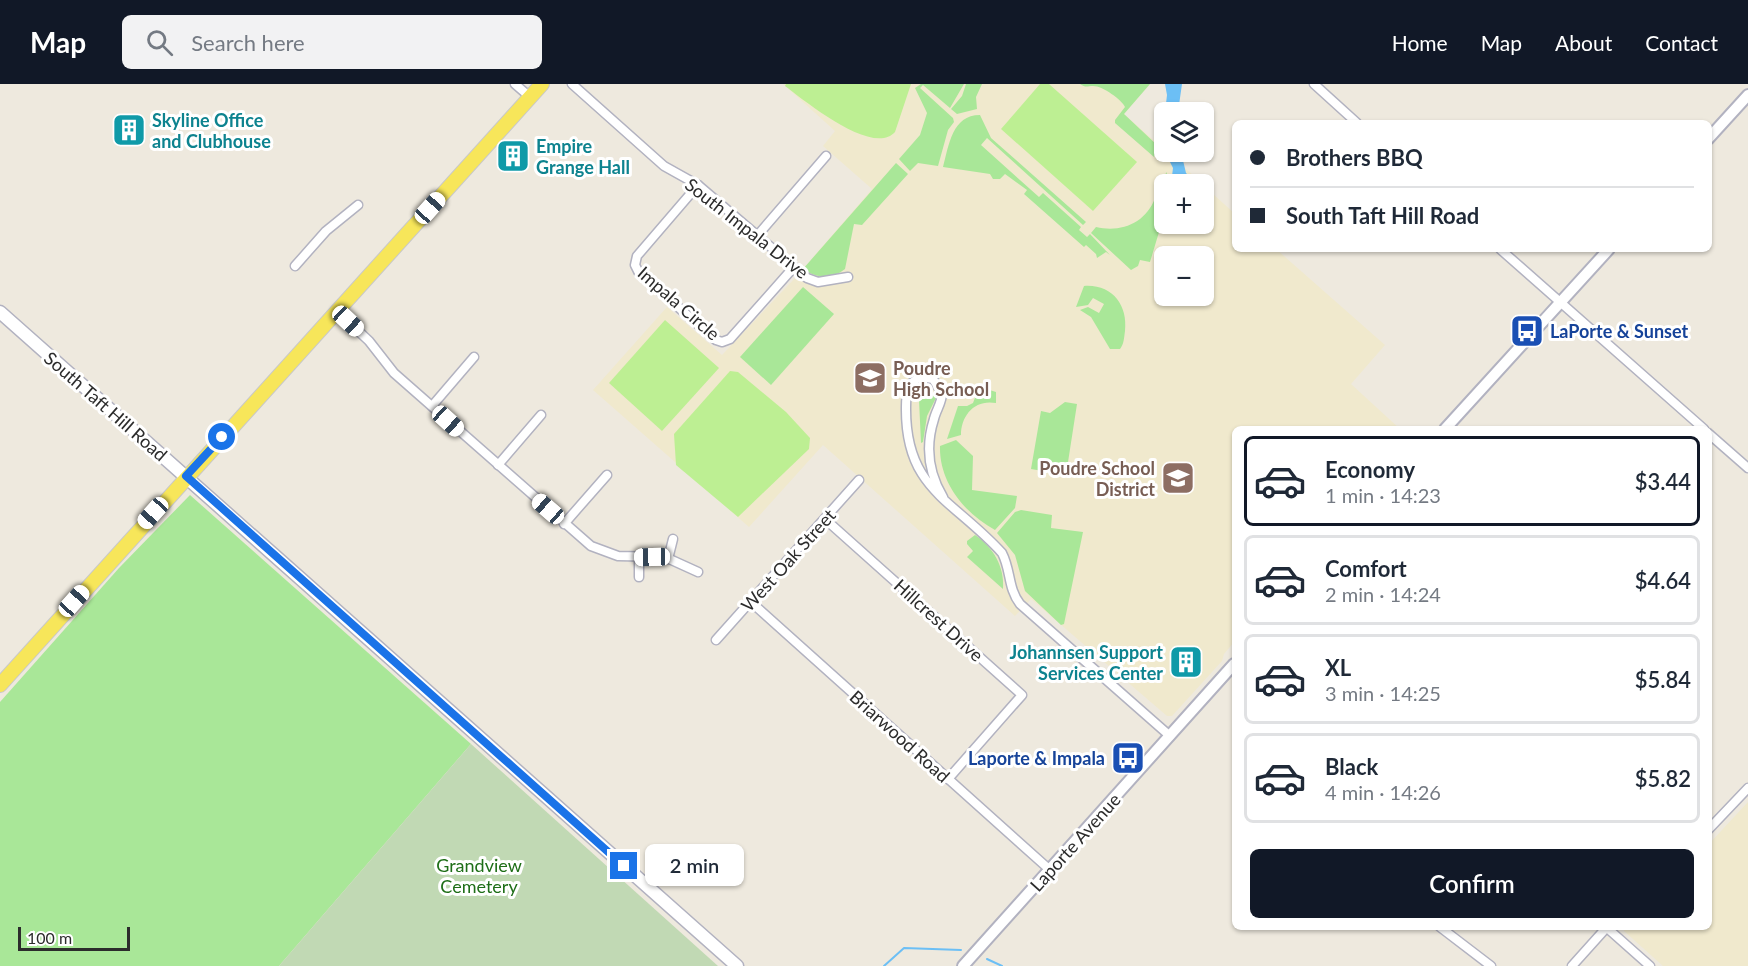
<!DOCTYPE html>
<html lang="en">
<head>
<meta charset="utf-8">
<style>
	body { margin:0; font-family:Lato,sans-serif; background:#f2f2f3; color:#1f2937; height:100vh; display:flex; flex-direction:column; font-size:22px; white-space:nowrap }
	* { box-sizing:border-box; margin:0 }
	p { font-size:20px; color:#747a83 }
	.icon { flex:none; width:33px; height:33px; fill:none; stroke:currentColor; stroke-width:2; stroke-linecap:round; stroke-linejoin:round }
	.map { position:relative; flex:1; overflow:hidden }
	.details { position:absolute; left:1232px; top:342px; width:480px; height:504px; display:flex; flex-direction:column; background:#fff; border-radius:9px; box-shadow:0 2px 4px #0004 }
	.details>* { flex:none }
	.top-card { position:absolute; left:1232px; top:36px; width:480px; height:132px; border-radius:9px; box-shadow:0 2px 4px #0004; display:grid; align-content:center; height:132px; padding:0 18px; background:#fff }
	.fabs { position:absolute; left:1154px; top:18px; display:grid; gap:12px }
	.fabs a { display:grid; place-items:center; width:60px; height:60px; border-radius:9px; background:#fff; box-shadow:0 2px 4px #0004; font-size:30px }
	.scale { position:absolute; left:18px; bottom:15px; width:112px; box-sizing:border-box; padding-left:6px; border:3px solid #2c2c2c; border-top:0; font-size:16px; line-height:21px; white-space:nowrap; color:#2c2c2c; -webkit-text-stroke:4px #fff; paint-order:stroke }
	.end { position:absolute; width:27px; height:27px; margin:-14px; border:8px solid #1a73e8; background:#fff; box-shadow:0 0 0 3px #fff }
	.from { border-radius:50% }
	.bubble { position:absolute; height:42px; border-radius:9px; background:#fff; box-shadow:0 2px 4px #0004; font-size:20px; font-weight:600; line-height:42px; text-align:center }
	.car { position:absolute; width:18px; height:36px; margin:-18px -9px; border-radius:8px; box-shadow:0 0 4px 2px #0007; background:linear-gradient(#fff 24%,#345 0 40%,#fff 0 76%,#345 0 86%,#fff 0) }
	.top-card b { display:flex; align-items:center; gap:21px; height:57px; font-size:22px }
	.top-card b+b { border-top:2px solid #e0e1e3 }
	.top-card i { width:15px; height:15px; background:#1f2937 }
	ul { padding:10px 0 0; list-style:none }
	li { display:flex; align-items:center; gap:18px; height:90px; margin:0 12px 9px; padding:0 6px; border:3px solid #e0e1e3; border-radius:9px }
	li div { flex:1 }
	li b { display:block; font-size:22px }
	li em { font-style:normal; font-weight:600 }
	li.selected { border-color:#111827 }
	li>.icon { width:54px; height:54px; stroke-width:1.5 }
	.cta { display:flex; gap:12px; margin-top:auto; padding:12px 18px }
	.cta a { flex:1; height:69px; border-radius:9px; background:#111827; color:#fff; font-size:24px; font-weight:600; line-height:69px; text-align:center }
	header { display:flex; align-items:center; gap:36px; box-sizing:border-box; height:84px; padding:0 30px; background:#111827; color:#fff }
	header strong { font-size:28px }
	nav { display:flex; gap:33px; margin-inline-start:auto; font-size:21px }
	.search { width:420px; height:54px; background:#f2f2f3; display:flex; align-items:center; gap:15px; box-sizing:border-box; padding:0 21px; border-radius:9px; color:#747a83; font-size:22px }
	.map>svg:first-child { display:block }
</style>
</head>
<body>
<header>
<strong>Map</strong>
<div class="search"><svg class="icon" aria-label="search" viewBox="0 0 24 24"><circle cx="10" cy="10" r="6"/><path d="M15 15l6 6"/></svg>Search here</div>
<nav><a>Home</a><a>Map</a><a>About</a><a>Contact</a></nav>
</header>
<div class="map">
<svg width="1748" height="882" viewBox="0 0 1748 882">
	<rect width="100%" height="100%" fill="#eee9de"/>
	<g fill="#f0e9cd" fill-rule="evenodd">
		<path d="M783 0H1150L1124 30 1203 100H1164V140H1203V101L1234 129V165H1276L1385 261 1351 300 1400 345H1234V558L1224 570 1222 577 1172 632H1167L1031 515 1015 532 823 361 749 443 593 306 667 223 722 271 796 193 872 105 823 62 835 47ZM1164 172H1203V212H1164Z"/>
		<path d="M1748 718V882H1663L1624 847 1623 843H1708L1709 760Z"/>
	</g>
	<g fill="#a9e798">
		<path d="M921 0H964L950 24 923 1 920 4 953 34 954 38 948 46 938 82 918 79 910 87 899 75 920 51 927 29 915 4Z"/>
		<path d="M966 0H982L976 13 977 25 957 30 951 25 962 12Z"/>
		<path d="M1080 0H1150L1124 30 1157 61 1154 73 1115 39V36L1125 23C1122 16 1103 2 1093 2 1087 2 1086 4 1080 0Z"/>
		<path d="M980 31 991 54 1086 138 1083 141 987 54 981 61 1039 113 1043 109 1081 143 1079 146 1087 153 1090 150 1110 171 1106 168 1097 174 1096 170 1086 161 1084 163 1024 110 1027 106 1005 90 1000 95H993L990 90 943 83C949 61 952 31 980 31Z"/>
		<path d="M896 79 908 90 862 141 854 140 845 185C831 196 816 194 803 185Z"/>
		<path d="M1167 88 1159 148 1150 178 1140 176 1138 182 1131 186 1091 149 1096 143C1121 149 1146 139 1155 114 1159 103 1159 97 1167 88Z"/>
		<path d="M1084 202C1112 200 1128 221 1125 247 1124 254 1124 260 1120 265H1110L1091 233 1080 226 1088 223 1099 229 1104 220 1093 214 1088 221 1076 223Z"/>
		<path d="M803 203 834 230 771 301 740 273Z"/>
		<path d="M983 304 996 308V319C975 315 961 331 961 351L947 355 958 322H967L973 319 978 306Z"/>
		<path d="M929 311 937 312 927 332 923 358 921 359 919 316 921 312 925 314Z"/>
		<path d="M1065 318 1077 320 1066 391 1031 385 1041 327 1050 329Z"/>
		<path d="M956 356 973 372 972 406 1017 412 1015 424 995 446C964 429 939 398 940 362Z"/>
		<path d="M190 411 471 660 279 882H0V618L119 484Z"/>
		<path d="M1021 426 1052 431 1051 444 1083 448 1064 540 1061 541 1025 507 1015 471 997 449 1015 428Z"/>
		<path d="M975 451C993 463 1005 483 1003 505L967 473 973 467 967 460V457Z"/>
	</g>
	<path fill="#c1d9b4" d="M471 660 718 882H279Z"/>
	<g fill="#bdef93">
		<path d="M786 0H911L895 48C873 73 805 17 785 2Z"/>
		<path d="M1040 0H1049L1137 78 1093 127 1001 45Z"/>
		<path d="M665 236 719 284 662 347 609 299Z"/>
		<path d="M730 287 738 288 786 328 810 354 809 365 738 433 676 381 674 350Z"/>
	</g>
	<g fill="#6cbff5">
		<path d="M1165 0H1182L1178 28H1165L1167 11Z"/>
		<path d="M1165 68H1181L1186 89 1197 100H1171L1173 84Z"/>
	</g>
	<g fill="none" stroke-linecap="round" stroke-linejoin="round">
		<g stroke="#6cbff5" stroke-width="2">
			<path d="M987 875 1002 882"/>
			<path d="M884 882 904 864 961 866"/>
		</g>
		<g stroke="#b2b2c0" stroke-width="11">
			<g id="minor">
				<path d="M515 0 530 13"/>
				<path d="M572 0 664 82 698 101 807 194 818 198 848 193"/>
				<path d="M1314 0 1357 39"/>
				<path d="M698 101 637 172 635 181 639 189 716 256 722 258 730 255 793 184"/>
				<path d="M757 152 826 72"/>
				<path d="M1500 165 1704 345"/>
				<path d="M295 182 326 147 358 121"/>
				<path d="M337 227 369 257 394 289 591 462 618 472 665 473 698 488"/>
				<path d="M432 322 474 273"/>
				<path d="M1708 349 1748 384"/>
				<path d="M498 381 541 331"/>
				<path d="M943 413C928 388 925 363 934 335 936 326 942 319 942 309L933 295 921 293C908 298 906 309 906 323 905 406 953 415 1002 469 1011 486 1008 505 1020 520L1170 652"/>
				<path d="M825 435 1022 611 948 695"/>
				<path d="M564 440 607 391"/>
				<path d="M668 475 673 455"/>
				<path d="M639 493V473"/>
				<path d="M751 518 1050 786"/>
				<path d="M716 556 859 396"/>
				<path d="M1708 746 1748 704"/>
				<path d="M1440 843 1491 882"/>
				<path d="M1606 843 1650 882"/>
				<path d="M1572 882 1607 843"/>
			</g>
		</g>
		<g stroke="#b2b2c0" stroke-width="14">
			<g id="tertiary">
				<path d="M1708 55 1748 11"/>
				<path d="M1445 345 1609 165"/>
				<path d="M963 882 1234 580"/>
			</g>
		</g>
		<g stroke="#b2b2c0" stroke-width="15">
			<path id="secondary" d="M0 228 737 882"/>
		</g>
		<g stroke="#c8c8c8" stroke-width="16">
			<path id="primary" d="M0 601 542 0"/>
		</g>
		<use href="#minor" stroke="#fff" stroke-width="8"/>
		<use href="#tertiary" stroke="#fff" stroke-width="10"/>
		<use href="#secondary" stroke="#fff" stroke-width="12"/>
		<use href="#primary" stroke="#f7e65a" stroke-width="14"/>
	</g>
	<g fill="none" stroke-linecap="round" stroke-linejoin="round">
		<path stroke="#1a73e8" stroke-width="8" d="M222 353 186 392 624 782"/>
	</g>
	<defs>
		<g id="building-square" transform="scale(1.725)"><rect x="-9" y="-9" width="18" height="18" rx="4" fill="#0f9aa8" stroke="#fff"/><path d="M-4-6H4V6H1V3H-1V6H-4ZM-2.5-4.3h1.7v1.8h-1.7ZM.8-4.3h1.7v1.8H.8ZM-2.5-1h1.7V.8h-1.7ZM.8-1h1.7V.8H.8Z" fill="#fff"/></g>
		<g id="bus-square" transform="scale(1.725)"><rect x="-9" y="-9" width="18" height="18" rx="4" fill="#1a4fb4" stroke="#fff"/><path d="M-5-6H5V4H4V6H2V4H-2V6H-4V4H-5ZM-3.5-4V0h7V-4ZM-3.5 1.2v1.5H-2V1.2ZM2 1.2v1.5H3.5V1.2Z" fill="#fff"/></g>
		<g id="school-square" transform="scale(1.725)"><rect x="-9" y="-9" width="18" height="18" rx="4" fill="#8d6e63" stroke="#fff"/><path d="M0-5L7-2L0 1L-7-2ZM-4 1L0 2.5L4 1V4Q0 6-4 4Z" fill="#fff"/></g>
	</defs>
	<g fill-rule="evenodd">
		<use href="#building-square" x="129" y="46"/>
		<use href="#building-square" x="513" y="72"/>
		<use href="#bus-square" x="1527" y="247"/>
		<use href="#school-square" x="870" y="294"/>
		<use href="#school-square" x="1178" y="394"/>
		<use href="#building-square" x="1186" y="578"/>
		<use href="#bus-square" x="1128" y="674"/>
	</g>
	<g text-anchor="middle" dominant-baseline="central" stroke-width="6" stroke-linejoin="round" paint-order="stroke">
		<g font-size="18" font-weight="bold" fill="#0d838f" stroke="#fff" text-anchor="start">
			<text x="152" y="36">Skyline Office<tspan x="152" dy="21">and Clubhouse</tspan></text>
			<text x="536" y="62">Empire<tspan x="536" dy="21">Grange Hall</tspan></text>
			<text x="1163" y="568" text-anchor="end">Johannsen Support<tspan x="1163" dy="21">Services Center</tspan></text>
		</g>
		<g font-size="18" fill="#2c2c2c" stroke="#fff">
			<text transform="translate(747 144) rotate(38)">South Impala Drive</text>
			<text transform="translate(679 219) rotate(41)">Impala Circle</text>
			<text transform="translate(106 322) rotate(41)">South Taft Hill Road</text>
			<text transform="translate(788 476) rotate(-48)">West Oak Street</text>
			<text transform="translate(939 536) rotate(42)">Hillcrest Drive</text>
			<text transform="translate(900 652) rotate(42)">Briarwood Road</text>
			<text transform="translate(1075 758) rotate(-48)">Laporte Avenue</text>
		</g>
		<g font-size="18" font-weight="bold" fill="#164399" stroke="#fff" text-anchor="start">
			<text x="1550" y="247">LaPorte &amp; Sunset</text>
			<text x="1105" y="674" text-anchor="end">Laporte &amp; Impala</text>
		</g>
		<g font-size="18" font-weight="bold" fill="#785e54" stroke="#fff" text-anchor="start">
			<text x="893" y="284">Poudre<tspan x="893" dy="21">High School</tspan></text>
			<text x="1155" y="384" text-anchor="end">Poudre School<tspan x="1155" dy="21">District</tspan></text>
		</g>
		<g font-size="18" fill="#1e6e17" stroke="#fff">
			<text x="479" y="781">Grandview<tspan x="479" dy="21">Cemetery</tspan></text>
		</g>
	</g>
</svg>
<div class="fabs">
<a><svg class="icon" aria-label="layers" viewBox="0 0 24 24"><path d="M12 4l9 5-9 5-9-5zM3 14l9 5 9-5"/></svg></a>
<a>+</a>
<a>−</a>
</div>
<div class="scale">100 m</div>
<i class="end from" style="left:222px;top:353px"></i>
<i class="end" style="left:624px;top:782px"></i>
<div class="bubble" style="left:645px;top:760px;width:99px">2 min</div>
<i class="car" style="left:430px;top:124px;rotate:42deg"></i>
<i class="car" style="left:348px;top:237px;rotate:133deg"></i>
<i class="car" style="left:448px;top:337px;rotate:132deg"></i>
<i class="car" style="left:548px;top:425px;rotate:311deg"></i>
<i class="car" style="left:153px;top:429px;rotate:222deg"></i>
<i class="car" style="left:652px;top:473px;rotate:269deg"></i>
<i class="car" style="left:74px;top:517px;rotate:42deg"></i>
<div class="top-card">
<b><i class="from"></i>Brothers BBQ</b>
<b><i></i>South Taft Hill Road</b>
</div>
<section class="details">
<ul>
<li class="selected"><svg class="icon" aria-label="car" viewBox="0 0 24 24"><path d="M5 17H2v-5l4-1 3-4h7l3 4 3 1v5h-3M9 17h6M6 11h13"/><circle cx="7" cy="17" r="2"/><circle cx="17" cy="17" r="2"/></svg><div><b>Economy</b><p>1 min · 14:23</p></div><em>$3.44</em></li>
<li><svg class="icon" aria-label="car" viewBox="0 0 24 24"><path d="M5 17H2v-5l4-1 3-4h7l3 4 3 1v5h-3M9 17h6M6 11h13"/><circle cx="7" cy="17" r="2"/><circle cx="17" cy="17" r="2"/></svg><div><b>Comfort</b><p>2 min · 14:24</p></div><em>$4.64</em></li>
<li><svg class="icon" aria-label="car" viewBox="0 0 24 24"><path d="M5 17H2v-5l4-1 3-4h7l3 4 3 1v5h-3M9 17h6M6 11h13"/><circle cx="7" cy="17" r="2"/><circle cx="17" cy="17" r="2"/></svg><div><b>XL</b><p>3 min · 14:25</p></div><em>$5.84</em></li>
<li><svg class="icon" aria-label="car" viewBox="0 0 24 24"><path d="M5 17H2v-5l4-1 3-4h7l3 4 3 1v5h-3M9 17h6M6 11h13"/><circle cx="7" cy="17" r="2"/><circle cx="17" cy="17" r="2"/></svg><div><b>Black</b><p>4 min · 14:26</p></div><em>$5.82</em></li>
</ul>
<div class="cta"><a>Confirm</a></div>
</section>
</div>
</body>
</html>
